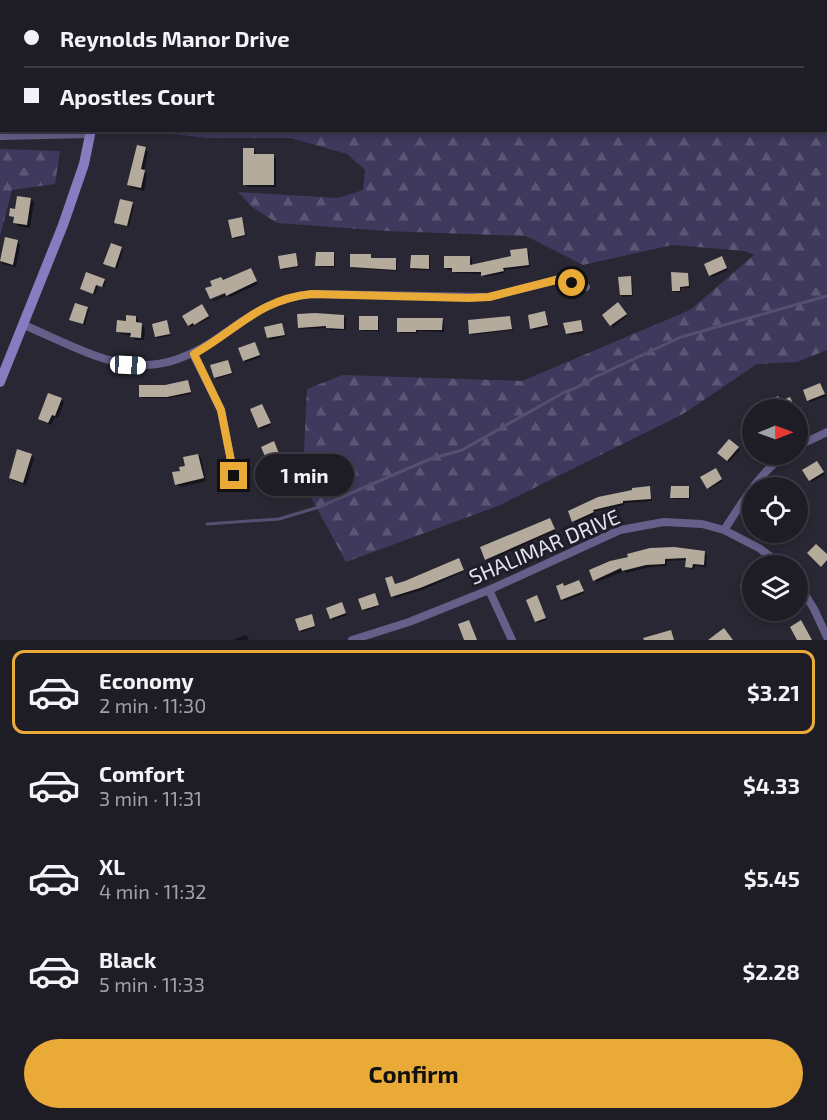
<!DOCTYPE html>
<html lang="en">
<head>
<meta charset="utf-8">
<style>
	body { margin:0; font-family:"Exo 2",sans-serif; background:#26262e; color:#f1f3f6; height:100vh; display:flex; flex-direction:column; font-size:22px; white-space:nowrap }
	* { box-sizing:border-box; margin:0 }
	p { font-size:20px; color:#a1a2a7 }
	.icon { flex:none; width:33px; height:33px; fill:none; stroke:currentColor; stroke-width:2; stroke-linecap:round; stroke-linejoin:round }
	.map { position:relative; height:640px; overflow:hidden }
	.drawer { display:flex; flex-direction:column; background:#1e1d26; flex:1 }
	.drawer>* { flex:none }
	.hud { position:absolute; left:0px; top:0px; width:828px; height:132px; box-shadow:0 3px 9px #0003,0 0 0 2px #3c3b43; display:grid; align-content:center; height:132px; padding:0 24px; background:#1e1d26 }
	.needle { width:39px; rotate:89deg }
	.controls { position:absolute; left:742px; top:399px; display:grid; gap:12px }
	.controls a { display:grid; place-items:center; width:66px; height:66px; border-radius:50%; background:#1e1d26; box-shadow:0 3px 9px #0003,0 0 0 2px #3c3b43; font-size:30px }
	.end { position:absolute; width:27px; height:27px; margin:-14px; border:8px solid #eaaa38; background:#111; box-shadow:0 0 0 3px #111 }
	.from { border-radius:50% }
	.bubble { position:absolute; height:42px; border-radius:21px; background:#1e1d26; box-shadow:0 3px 9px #0003,0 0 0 2px #3c3b43; font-size:20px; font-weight:700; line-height:42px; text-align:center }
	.car { position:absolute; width:18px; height:36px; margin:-18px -9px; border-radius:8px; box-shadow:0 0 4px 2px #0007; background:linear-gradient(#fff 24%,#345 0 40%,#fff 0 76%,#345 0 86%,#fff 0) }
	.hud b { display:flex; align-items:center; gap:21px; height:57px; font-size:22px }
	.hud b+b { border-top:2px solid #3c3b43 }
	.hud i { width:15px; height:15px; background:#f1f3f6 }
	ul { padding:10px 0 0; list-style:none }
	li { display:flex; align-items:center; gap:18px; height:84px; margin:0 12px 9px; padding:0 12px; border:3px solid transparent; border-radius:12px }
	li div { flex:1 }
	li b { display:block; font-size:22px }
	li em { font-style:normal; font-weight:700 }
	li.on { border-color:#eaaa38 }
	li>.icon { width:54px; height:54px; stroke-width:1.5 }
	.primary-button { display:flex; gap:12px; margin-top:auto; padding:12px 24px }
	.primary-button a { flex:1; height:69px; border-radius:36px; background:#eaaa38; color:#111; font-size:24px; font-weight:700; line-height:69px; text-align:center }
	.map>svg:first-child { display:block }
</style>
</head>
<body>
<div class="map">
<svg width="827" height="640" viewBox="0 0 827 640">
	<defs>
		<pattern id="grass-dots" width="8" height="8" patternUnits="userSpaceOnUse" patternTransform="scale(1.5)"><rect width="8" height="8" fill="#3e395d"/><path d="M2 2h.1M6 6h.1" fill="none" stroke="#5a5674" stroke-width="1.8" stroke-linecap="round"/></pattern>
		<pattern id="forest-firs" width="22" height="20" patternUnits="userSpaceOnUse" patternTransform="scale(1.5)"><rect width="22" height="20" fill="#3e395d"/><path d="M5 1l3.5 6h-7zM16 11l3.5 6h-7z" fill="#5a5674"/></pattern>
	</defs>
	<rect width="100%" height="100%" fill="#282733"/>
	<path fill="url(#grass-dots)" d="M91 0H827V39L826 2Z"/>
	<g fill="url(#forest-firs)">
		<path d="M598 0H768L596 1Z"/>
		<path d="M827 115V350L797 362 757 364 683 414 498 506 346 562 307 490 304 451 307 389 343 375 522 381 690 310 754 255 745 251 672 245 583 265 526 236 386 231 277 223 252 207 238 192 338 198 363 190 365 170 347 154 291 138H207L149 131 826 130Z"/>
		<path d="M0 149 60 151 55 184 12 190 0 236Z"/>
	</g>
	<g fill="#0007">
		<path d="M145 148 148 152 144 171 147 175 144 191 132 188 129 185Z"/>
		<path d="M254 149 257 155H273L276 159V187H248L245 184Z"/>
		<path d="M31 199 34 202 30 228 18 226 15 223V219L10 215Z"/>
		<path d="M132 204 134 205 129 227 118 224 116 222Z"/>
		<path d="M241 219 246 236 235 239 233 237Z"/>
		<path d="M6 239 17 242 20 245 16 267 3 264 0 260Z"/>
		<path d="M122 248 123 250 117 269 107 266 105 264Z"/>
		<path d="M526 249 529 252 530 267 505 270V273L485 277 483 274 455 273 453 270H448L446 268 470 257 472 260V266L512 257Z"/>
		<path d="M333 254 335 256V267H319L317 265Z"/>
		<path d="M296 255 299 267 283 270 281 268Z"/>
		<path d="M370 255 372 259H395L397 261V271L353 268 351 266Z"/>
		<path d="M428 256 430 258V270H414L412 268Z"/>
		<path d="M723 259 728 270 712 277 711 275Z"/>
		<path d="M250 270 258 284 230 297 228 295 214 301 212 300 232 291 224 281Z"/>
		<path d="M687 275 689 277 690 288H681V292H675L673 291Z"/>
		<path d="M630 278 632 280 633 296 623 297 621 295Z"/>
		<path d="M104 280 106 282 104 287 98 285 95 295 84 290Z"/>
		<path d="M620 306 627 316 613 327 604 315Z"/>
		<path d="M87 308 89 310 85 325 71 320Z"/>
		<path d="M204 308 210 318 191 327 189 325Z"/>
		<path d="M545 313 549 327 534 330 532 328Z"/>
		<path d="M135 317 139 321 138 324 145 327 144 340H135L132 336 121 334 117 331Z"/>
		<path d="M344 317 346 318V330H330L328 328 301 329 299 327Z"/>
		<path d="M510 317 513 330 472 335 470 333Z"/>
		<path d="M377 318 379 320V331H363L361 330Z"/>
		<path d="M442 319 444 321V332L417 331V333H400L399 331Z"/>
		<path d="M581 321 584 333 569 335 567 334Z"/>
		<path d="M166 322 170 336 158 338 156 337Z"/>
		<path d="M282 325 286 336 270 340 268 338Z"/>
		<path d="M255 344 261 357 246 362 244 361Z"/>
		<path d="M229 363 233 374 217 379 215 377Z"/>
		<path d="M188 382 191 394 170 398H142L141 396 165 387Z"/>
		<path d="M820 385 826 396 810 402 809 400Z"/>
		<path d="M61 399 64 402 58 418 55 417 51 425 43 422 40 419Z"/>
		<path d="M262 405 271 425 261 429 259 428Z"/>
		<path d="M753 421V434L747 425Z"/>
		<path d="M729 441 740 450 729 462 719 452Z"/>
		<path d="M275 445 280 458 270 462 268 461Z"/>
		<path d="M31 455 34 458 26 485 13 481 10 478Z"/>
		<path d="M198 455 201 458 206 481 180 487 177 484 181 472Z"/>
		<path d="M819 465 825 474 812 482 805 471Z"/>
		<path d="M717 471 723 481 709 489 708 488Z"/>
		<path d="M792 483 797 488H787Z"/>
		<path d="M650 488 652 501 624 503V505L594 512 595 514 575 523 570 512Z"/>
		<path d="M689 488 690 490V499H674L672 497Z"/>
		<path d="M551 522 555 531 488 561 486 559Z"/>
		<path d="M704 552 707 555 706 567 695 566 694 570 687 567 688 560 667 561V566L650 567 626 573 624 571 597 582 591 571Z"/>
		<path d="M459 560 465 571 422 590 395 598 393 597 387 579 392 578 396 585Z"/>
		<path d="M581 584 584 593 565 601 563 600 558 587 565 588Z"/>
		<path d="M375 595 380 606 365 611 363 609Z"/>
		<path d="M537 597 547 620 538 623 536 621Z"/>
		<path d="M342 604 347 615 333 620 331 618Z"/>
		<path d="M778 610H790V611L783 616Z"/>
		<path d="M311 616 316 627 302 632 300 630Z"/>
		<path d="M246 635 249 640H233Z"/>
	</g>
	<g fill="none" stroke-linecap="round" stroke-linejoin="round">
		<path stroke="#574e72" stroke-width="3" d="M207 524 279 519 319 507 430 459 462 450 563 393 576 388 593 378 681 337 827 296"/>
	</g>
	<g fill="#b4ab9d">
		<path d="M137 145 146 147 141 169 145 170 141 188 127 185Z"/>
		<path d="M243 148H254V154H274V185H243Z"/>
		<path d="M17 196 31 198 27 225 13 223 14 217 9 216 10 208 15 209Z"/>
		<path d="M120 199 133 202 127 226 114 223Z"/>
		<path d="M242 217 245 235 232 238 228 220Z"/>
		<path d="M5 237 18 240 13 265 0 261Z"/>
		<path d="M111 243 122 247 115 268 103 264Z"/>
		<path d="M527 248 529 265 503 268 504 271 481 276V272H452V268H444V256H470V265L511 256 510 250Z"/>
		<path d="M316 252H334V266H315Z"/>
		<path d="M296 253 298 266 280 269 278 256Z"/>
		<path d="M350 254H371V258H396V270L350 267Z"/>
		<path d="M411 255H429V269L410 268Z"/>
		<path d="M722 256 727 268 709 276 704 264Z"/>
		<path d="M251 268 257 281 226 296 225 293 210 299 205 288 212 286 210 281 221 277 223 280Z"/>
		<path d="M86 272 105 279 102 287 96 285 93 294 80 289Z"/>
		<path d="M671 272 688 273 689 286 680 287V291H672Z"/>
		<path d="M631 276 632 295H620L618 277Z"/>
		<path d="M618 302 627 314 610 326 602 315Z"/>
		<path d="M75 303 88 307 83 324 69 320Z"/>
		<path d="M202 304 209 316 194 325 193 323 188 326 182 316Z"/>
		<path d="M545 311 548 325 530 329 528 315Z"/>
		<path d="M315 313 344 315V329L326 328V326L298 328 297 314Z"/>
		<path d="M126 315 136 316V322L142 323 141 338 130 337 131 333 116 332 117 320 126 321Z"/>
		<rect x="359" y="316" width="19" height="14"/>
		<path d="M510 316 512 329 469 334 468 320Z"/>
		<path d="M397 318H443L442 330H416V332H397Z"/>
		<path d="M167 320 170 334 155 337 152 324Z"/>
		<path d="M581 320 583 331 566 334 563 323Z"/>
		<path d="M282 323 285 335 267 338 264 327Z"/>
		<path d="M255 342 260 355 243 361 238 348Z"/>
		<path d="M228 360 232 373 214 378 210 365Z"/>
		<path d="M188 380 191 392 167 397H139V385H165Z"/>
		<path d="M820 383 825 394 807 401 803 390Z"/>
		<path d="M48 393 62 398 55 416 52 415 48 423 38 419Z"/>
		<path d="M778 396 781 401 790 397 796 410H774L770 400Z"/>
		<path d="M262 404 271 423 258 428 250 409Z"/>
		<path d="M729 439 739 447 727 461 717 453Z"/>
		<path d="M274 441 280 456 267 461 261 447Z"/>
		<path d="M17 449 32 454 23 483 9 478Z"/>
		<path d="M198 454 204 478 175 485 172 472 180 471 179 467 185 466 183 457Z"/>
		<path d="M817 461 824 472 809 481 802 470Z"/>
		<path d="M716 468 722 479 707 489 700 477Z"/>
		<path d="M650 486 651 499 623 501V503L593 510 594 512 572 522 568 511 598 497 632 490V488Z"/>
		<path d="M671 486H689V498H670Z"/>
		<path d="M550 518 555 529 485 560 480 547Z"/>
		<path d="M816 544 827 554V560L821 567 807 553Z"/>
		<path d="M674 547 705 551 704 565 693 564 692 568 685 567 686 558 665 559V564L646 565 622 571 621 568 593 581 589 570 610 561 628 557 627 554 650 548Z"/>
		<path d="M459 558 464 570 420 588 391 597 385 578 392 576 395 584 405 581Z"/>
		<path d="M753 571V597L740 585Z"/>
		<path d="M579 580 584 591 561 600 556 586 563 583 564 586Z"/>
		<path d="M375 593 379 605 362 610 358 599Z"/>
		<path d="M537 595 546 618 535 622 526 600Z"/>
		<path d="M342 602 346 613 330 619 326 608Z"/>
		<path d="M312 614 315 626 299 631 295 619Z"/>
		<path d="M469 620 477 640H464L458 624Z"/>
		<path d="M801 620 812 640H797L790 627Z"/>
		<path d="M724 628 733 640H708Z"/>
		<path d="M671 630 674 640H644L643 638Z"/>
	</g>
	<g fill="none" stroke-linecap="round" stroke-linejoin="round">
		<g stroke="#655f89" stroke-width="8">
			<path d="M0 136 91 134"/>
			<path d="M24 325C103 359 146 391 225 333 253 313 277 297 312 294L489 297 560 279 586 287"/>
			<path d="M193 354 221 410 234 476"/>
			<path d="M798 446 827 432"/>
			<path d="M724 530C742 503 759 473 786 454"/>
			<path d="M798 583 814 609 827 637"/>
			<path d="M489 590 512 640"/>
			<path d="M352 640 409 622 489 590 620 530 664 522 702 524 724 530 759 548 783 566"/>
		</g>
		<g stroke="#867dc0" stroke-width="10">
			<path d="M83 0V2"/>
			<path d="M0 382 63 225 84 164 91 130"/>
		</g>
	</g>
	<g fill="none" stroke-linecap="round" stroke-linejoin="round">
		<path stroke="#eaaa38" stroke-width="8" d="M234 476 221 410 194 354C237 330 259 299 312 294L469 298 489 297 560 279 572 283"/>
	</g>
	<g text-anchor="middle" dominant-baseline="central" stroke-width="6" stroke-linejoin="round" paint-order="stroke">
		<g font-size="21" fill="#e4e4ec" stroke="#1f1d29">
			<text transform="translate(544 546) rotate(-23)">SHALIMAR DRIVE</text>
		</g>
	</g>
</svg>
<div class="controls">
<a><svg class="needle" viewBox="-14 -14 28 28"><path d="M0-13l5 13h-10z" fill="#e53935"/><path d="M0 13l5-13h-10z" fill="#a1a2a7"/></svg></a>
<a><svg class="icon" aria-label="locate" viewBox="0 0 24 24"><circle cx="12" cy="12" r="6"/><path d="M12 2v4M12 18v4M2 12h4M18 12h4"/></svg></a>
<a><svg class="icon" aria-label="layers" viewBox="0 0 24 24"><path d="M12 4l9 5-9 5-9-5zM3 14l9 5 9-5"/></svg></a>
</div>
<i class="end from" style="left:572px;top:283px"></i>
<i class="end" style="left:234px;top:476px"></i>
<div class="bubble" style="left:255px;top:454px;width:99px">1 min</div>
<i class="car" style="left:128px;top:365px;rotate:93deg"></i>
<div class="hud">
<b><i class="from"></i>Reynolds Manor Drive</b>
<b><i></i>Apostles Court</b>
</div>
</div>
<section class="drawer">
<ul>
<li class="on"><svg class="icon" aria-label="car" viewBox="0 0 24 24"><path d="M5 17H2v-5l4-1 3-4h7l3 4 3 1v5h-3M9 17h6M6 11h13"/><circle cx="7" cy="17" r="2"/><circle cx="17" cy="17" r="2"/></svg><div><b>Economy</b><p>2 min · 11:30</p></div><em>$3.21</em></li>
<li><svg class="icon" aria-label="car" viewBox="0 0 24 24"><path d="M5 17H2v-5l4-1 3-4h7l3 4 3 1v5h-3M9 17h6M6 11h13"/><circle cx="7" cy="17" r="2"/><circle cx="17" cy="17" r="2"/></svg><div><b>Comfort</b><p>3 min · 11:31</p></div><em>$4.33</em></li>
<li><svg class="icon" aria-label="car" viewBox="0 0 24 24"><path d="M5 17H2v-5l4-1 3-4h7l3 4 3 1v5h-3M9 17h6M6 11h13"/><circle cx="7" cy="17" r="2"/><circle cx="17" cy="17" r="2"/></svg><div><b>XL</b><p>4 min · 11:32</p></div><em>$5.45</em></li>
<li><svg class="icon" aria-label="car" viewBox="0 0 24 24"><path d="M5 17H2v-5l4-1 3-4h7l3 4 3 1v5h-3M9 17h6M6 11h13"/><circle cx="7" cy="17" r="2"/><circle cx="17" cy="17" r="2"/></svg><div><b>Black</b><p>5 min · 11:33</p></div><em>$2.28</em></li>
</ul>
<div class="primary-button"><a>Confirm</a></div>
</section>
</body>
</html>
